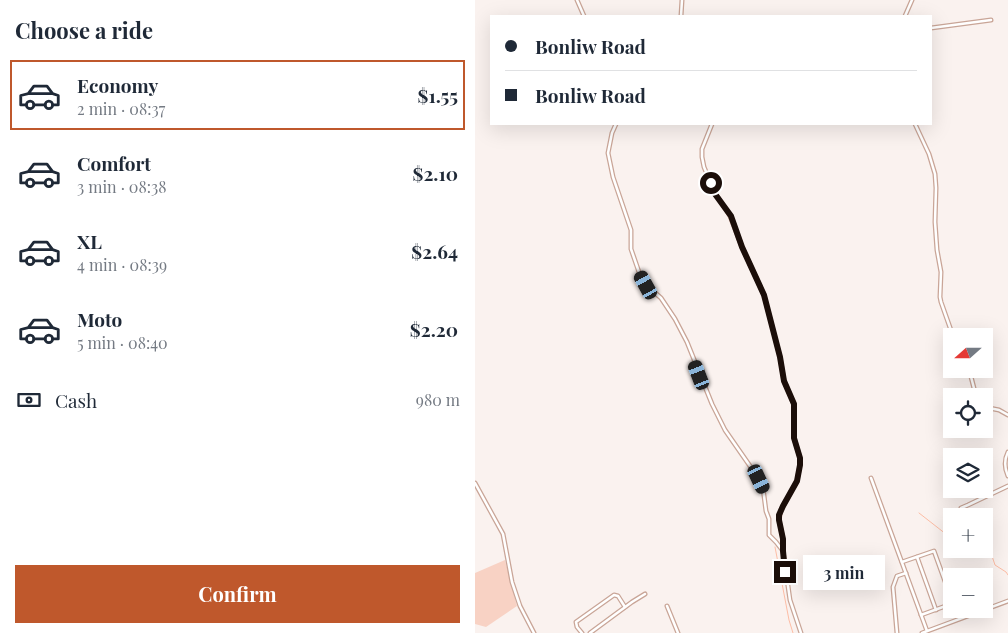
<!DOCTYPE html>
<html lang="en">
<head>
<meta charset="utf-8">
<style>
	body { margin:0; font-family:"Playfair Display",serif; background:#f2f2f3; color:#1f2937; height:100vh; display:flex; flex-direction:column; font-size:19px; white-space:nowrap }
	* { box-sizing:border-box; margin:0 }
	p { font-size:16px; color:#747a83 }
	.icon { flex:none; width:28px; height:28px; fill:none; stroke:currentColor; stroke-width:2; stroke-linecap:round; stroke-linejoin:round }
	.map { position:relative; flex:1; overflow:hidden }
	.details { display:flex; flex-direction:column; background:#fff; width:475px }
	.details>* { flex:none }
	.top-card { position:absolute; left:15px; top:15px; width:442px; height:110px; border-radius:0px; box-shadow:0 5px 20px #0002; display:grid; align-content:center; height:110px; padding:0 15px; background:#fff }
	.needle { width:32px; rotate:249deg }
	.fabs { position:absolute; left:468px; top:328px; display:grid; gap:10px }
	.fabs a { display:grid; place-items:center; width:50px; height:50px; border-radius:0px; background:#fff; box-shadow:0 5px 20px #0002; font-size:25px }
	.end { position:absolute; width:22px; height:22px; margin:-11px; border:6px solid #1b0e09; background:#fff; box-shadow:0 0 0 2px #fff }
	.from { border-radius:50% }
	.bubble { position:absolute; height:35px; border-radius:0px; background:#fff; box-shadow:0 5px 20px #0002; font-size:16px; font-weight:700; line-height:35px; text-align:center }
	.car { position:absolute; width:15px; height:30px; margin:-15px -8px; border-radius:6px; box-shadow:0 0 4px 1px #0007; background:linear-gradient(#222 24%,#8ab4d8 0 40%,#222 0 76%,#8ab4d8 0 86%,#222 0) }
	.top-card b { display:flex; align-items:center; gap:18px; height:48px; font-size:19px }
	.top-card b+b { border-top:1px solid #e0e1e3 }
	.top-card i { width:12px; height:12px; background:#1f2937 }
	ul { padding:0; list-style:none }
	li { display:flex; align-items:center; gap:15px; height:70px; margin:0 10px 8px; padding:0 5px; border:2px solid transparent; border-radius:0px }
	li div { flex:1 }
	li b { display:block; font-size:19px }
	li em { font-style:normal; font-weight:700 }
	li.current { border-color:#bf582c }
	li>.icon { width:45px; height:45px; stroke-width:1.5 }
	h2 { padding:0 15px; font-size:22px; line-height:60px }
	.pay { display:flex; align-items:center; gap:12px; height:55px; padding:0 15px; font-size:19px }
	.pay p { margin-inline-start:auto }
	.primary-button { display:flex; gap:10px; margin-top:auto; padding:10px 15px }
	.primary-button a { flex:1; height:58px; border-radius:0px; background:#bf582c; color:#fff; font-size:20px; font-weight:700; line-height:58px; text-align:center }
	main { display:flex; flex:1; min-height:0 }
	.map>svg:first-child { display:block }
</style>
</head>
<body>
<main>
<section class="details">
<h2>Choose a ride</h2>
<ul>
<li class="current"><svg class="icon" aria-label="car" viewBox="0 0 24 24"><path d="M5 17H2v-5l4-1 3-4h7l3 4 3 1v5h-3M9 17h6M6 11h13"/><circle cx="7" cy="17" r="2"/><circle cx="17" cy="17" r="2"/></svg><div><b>Economy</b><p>2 min · 08:37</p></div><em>$1.55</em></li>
<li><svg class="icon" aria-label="car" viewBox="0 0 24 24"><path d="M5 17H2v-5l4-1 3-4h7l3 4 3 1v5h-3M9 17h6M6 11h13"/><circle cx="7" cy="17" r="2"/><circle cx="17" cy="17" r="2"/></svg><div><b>Comfort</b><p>3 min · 08:38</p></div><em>$2.10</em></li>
<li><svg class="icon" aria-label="car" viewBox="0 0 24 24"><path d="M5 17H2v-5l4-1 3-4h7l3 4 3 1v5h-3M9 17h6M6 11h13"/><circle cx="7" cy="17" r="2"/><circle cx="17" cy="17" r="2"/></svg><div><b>XL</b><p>4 min · 08:39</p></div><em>$2.64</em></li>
<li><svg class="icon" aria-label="car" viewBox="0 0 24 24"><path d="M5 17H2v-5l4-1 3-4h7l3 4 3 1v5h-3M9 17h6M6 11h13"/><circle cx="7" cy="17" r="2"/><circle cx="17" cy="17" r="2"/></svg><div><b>Moto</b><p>5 min · 08:40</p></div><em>$2.20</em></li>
</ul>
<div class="pay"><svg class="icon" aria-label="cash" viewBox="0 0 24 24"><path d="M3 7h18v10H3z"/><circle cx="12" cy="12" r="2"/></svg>Cash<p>980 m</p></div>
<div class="primary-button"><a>Confirm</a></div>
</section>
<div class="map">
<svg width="533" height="633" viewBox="0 0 533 633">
	<rect width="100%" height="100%" fill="#faf2ef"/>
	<path fill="#f8d2c4" d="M30 560 42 606 11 627 0 624V573Z"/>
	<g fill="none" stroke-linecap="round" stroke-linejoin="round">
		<g stroke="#fdbda5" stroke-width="1">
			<path d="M444 513 476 538"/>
			<path d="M300 547 314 620 318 633"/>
			<path d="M491 549C498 556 506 553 516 553L520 565 531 572 533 575"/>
		</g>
		<g stroke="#c9a597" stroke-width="5">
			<g id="minor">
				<path d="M102 0 109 16"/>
				<path d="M430 16 437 0"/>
				<path d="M456 28 516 20"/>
				<path d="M141 124 137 133 133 153 138 177 156 230V249L165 275 171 285 186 298 200 319 212 342 237 404 250 430 284 479 288 488 291 511 294 519V535L301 542 308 551"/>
				<path d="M440 124 454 154 460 174 461 188 460 222 462 250 466 272 465 297 466 302 478 336"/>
				<path d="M494 369 501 396"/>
				<path d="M509 407 524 410 533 415"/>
				<path d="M533 452C529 460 529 467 533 476"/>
				<path d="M396 478 452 631"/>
				<path d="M486 508 493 505 533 486"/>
				<path d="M442 557 461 610"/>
				<path d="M427 562 459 551 476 598"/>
				<path d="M192 606 203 633"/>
				<path d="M446 615 476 604"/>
				<path d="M107 633 102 627 101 622 139 595 143 596 150 607"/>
				<path d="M115 633 157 602 170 594"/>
				<path d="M422 633 418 587 422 576 431 573"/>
			</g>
		</g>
		<g stroke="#c9a597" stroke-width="5">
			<g id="tertiary">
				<path d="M206 16 207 0"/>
				<path d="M237 124 227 149V157L229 167 240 193 255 216 267 247 289 295 305 357 309 381 319 404V438L325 458V465L322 481 306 510 304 520 308 539V551L315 600 326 633"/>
				<path d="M0 483 28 534 37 582 45 606 59 633"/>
				<path d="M447 633 533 601"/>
			</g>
		</g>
		<use href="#minor" stroke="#fff" stroke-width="2.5"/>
		<use href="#tertiary" stroke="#fff" stroke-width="2.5"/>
	</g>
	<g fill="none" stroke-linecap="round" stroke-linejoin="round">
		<path stroke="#1b0e09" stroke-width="6" d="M236 183 240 194 256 216 267 247 289 295 305 357 309 381 319 404V438L325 458V465L322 481 308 506 304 515V520L308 539V551L310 572"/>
	</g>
</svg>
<div class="fabs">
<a><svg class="needle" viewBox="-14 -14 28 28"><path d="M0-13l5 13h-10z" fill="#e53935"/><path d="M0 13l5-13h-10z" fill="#747a83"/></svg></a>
<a><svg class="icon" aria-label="locate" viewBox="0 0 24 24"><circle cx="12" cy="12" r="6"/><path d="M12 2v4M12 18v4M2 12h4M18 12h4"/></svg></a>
<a><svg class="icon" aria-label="layers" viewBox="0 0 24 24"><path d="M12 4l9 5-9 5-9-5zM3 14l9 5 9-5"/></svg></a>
<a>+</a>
<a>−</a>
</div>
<i class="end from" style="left:236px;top:183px"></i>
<i class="end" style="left:310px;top:572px"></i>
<div class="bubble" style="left:328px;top:555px;width:82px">3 min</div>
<i class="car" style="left:171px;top:285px;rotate:331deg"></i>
<i class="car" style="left:224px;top:375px;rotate:339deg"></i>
<i class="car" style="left:284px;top:479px;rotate:155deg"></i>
<div class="top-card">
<b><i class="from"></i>Bonliw Road</b>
<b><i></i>Bonliw Road</b>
</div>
</div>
</main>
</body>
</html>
